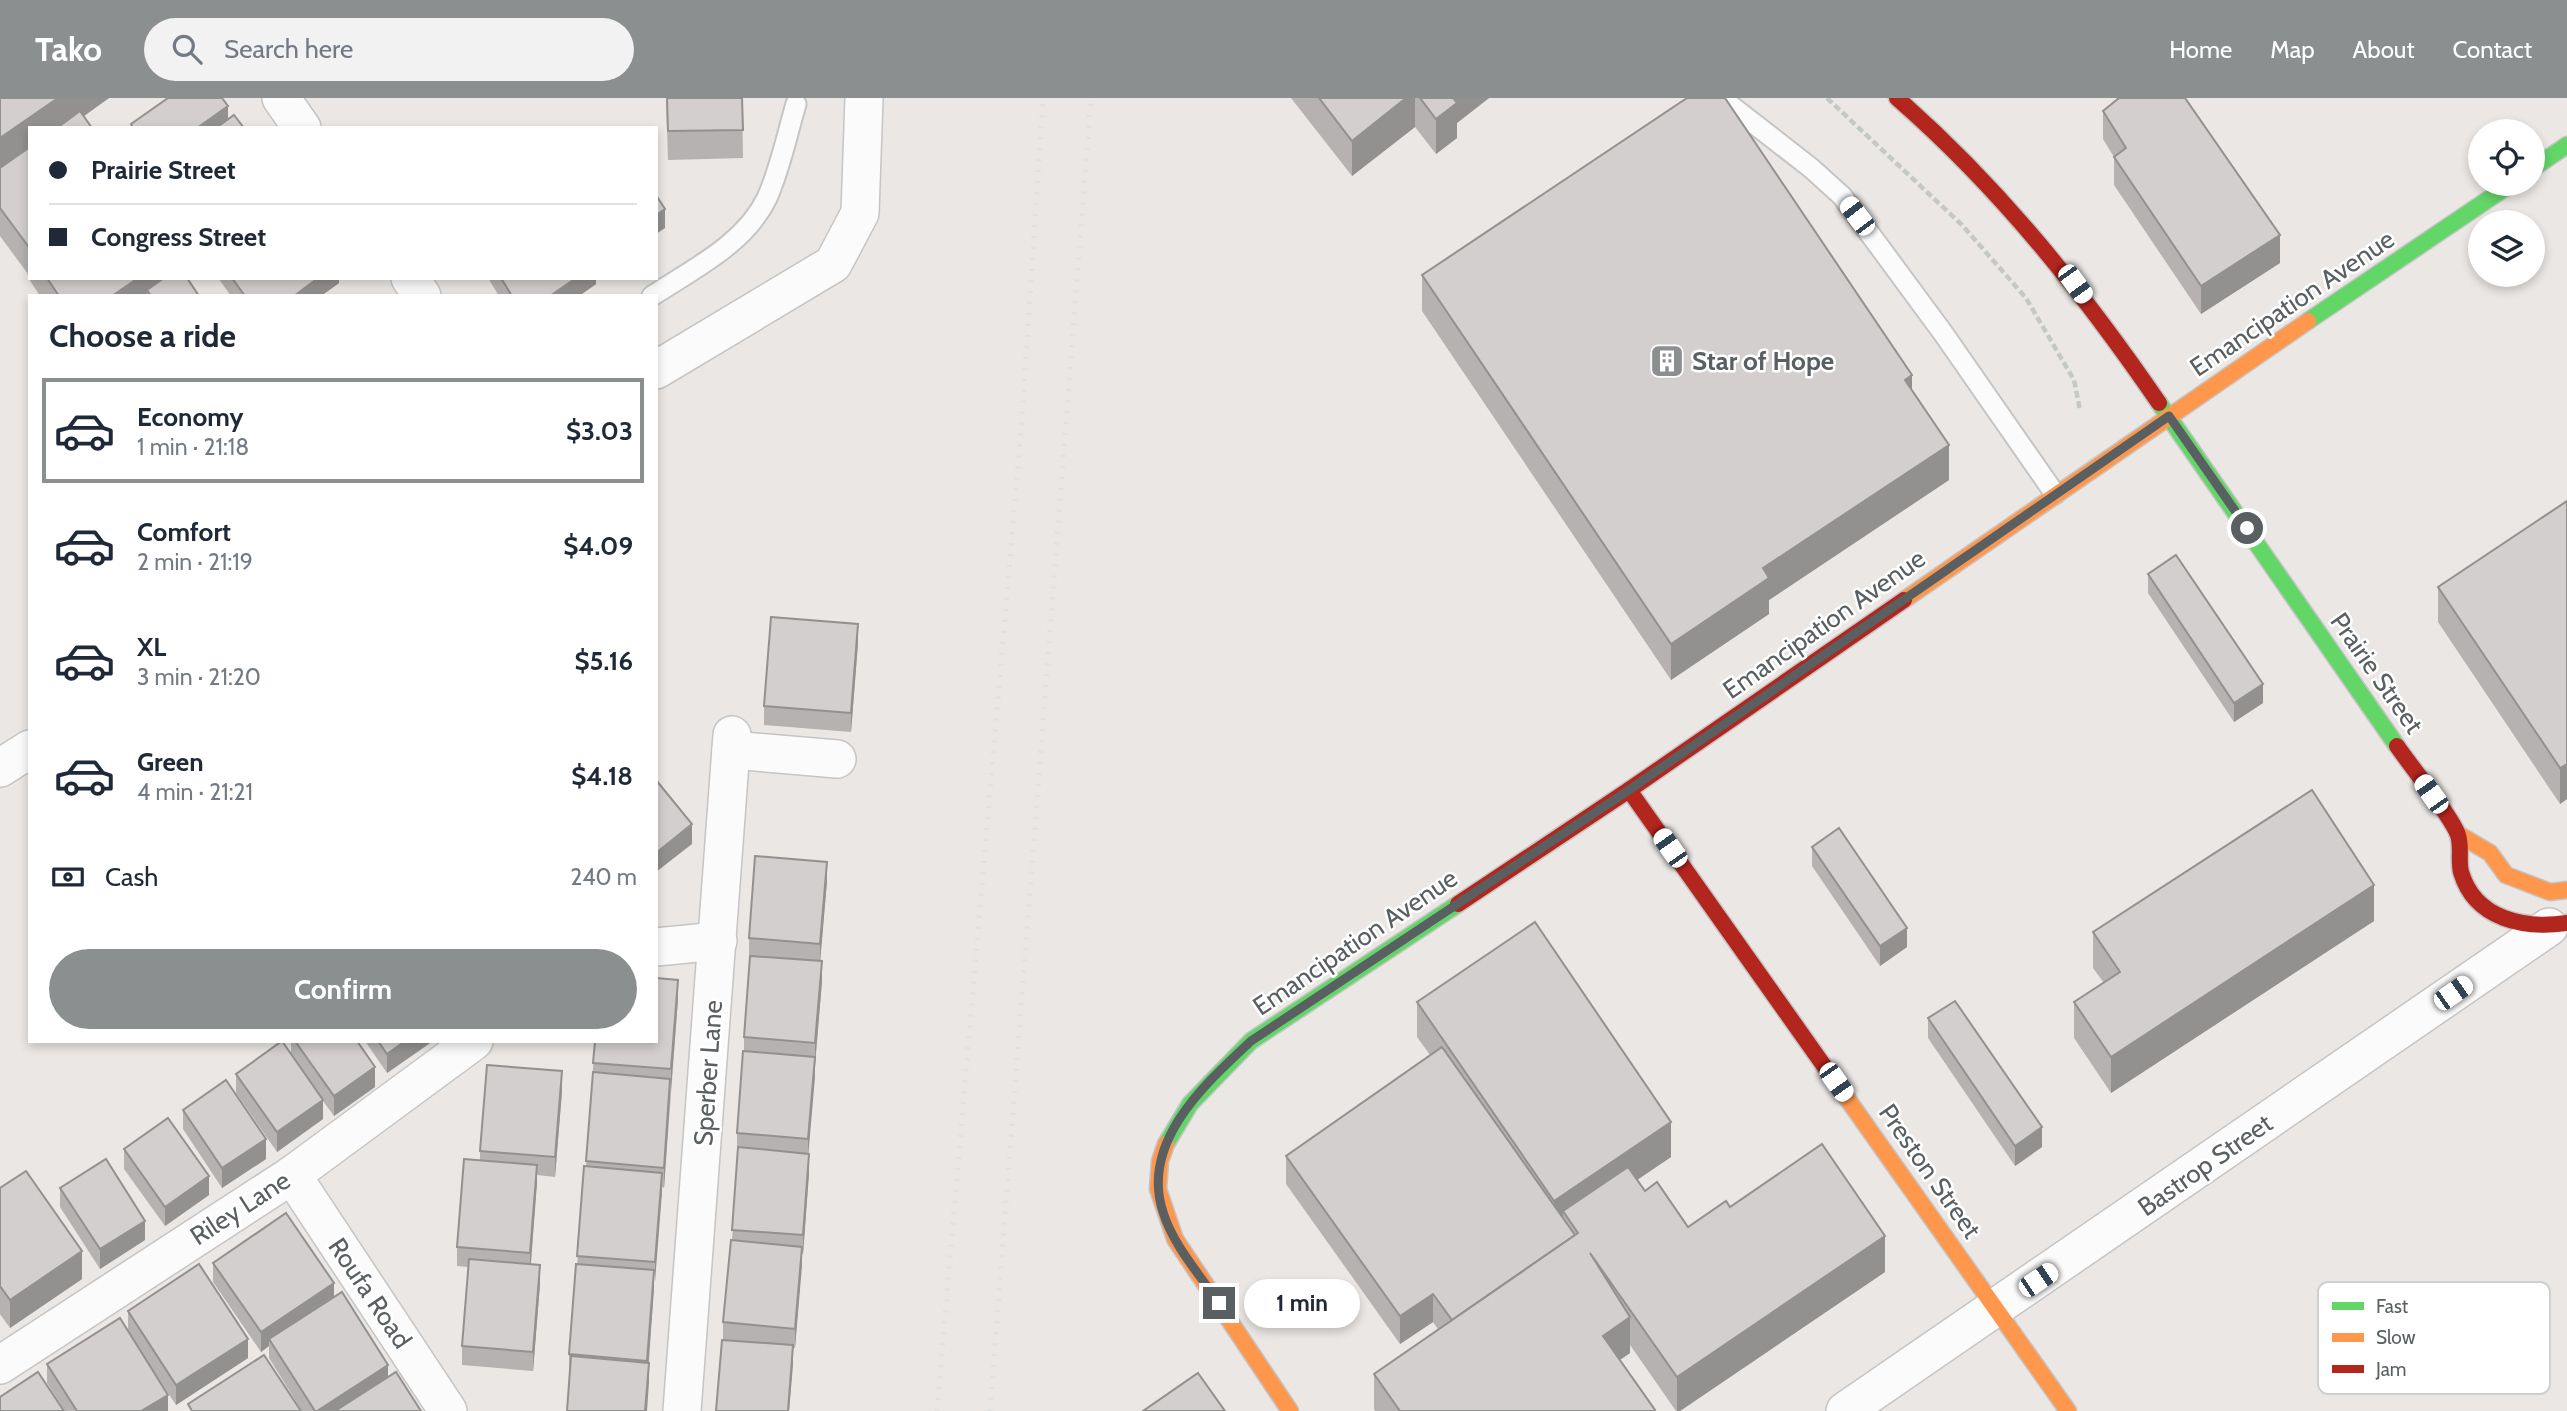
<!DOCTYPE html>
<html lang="en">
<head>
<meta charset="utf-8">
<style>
	body { margin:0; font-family:Cabin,sans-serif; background:#f2f2f3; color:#1f2937; height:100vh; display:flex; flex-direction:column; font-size:26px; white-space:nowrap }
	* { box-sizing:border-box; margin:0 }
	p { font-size:23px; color:#747a83 }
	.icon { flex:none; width:38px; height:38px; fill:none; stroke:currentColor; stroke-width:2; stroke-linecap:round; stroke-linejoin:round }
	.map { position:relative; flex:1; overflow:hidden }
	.side { position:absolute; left:28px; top:196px; width:630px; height:749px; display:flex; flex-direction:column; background:#fff; border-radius:0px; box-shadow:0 4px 10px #0003 }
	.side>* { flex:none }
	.guide { position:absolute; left:28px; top:28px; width:630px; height:154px; border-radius:0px; box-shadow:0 4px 10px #0003; display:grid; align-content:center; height:154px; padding:0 21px; background:#fff }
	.buttons { position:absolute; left:2468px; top:21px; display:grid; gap:14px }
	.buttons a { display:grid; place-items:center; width:77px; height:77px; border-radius:50%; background:#fff; box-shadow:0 4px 10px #0003; font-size:35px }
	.end { position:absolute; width:32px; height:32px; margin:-16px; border:9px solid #5a5f62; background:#fff; box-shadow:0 0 0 4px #fff }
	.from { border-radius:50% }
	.bubble { position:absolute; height:49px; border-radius:24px; background:#fff; box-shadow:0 4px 10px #0003; font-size:23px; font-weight:700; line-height:49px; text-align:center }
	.car { position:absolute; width:21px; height:42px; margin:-21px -10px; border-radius:9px; box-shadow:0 0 5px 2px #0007; background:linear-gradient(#fff 24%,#345 0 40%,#fff 0 76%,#345 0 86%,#fff 0) }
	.guide b { display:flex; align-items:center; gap:24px; height:66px; font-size:26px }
	.guide b+b { border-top:2px solid #e0e1e3 }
	.guide i { width:18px; height:18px; background:#1f2937 }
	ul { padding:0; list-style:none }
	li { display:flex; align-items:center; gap:21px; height:105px; margin:0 14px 10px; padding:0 7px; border:4px solid transparent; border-radius:0px }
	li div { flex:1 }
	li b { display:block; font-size:26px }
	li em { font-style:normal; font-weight:700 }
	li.selected { border-color:#8c8f90 }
	li>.icon { width:63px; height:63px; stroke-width:1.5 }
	h2 { padding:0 21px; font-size:32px; line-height:84px }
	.pay { display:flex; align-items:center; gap:18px; height:77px; padding:0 21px; font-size:26px }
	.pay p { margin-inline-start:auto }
	.button { display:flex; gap:14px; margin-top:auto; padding:14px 21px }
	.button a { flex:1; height:80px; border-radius:42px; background:#8c8f90; color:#fff; font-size:28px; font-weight:700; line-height:80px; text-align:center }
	header { display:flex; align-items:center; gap:42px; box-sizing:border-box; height:98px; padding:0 35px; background:#8c8f90; color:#fff }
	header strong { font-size:33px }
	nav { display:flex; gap:38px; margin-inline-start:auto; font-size:24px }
	.search { width:490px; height:63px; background:#f2f2f3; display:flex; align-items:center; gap:18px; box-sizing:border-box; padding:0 24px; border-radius:38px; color:#747a83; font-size:26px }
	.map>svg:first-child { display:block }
</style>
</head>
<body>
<header>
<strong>Tako</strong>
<div class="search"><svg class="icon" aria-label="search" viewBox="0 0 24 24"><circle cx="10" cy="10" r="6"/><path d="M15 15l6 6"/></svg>Search here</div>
<nav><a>Home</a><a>Map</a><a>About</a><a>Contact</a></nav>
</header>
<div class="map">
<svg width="2567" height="1313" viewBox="0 0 2567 1313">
	<rect width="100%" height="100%" fill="#eae7e4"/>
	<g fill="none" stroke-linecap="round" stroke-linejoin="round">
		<g stroke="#c5c5c5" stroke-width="23">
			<g id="lane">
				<path d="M1721 0 1811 70 1842 98 1943 235 2055 396"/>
				<path d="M652 198C693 171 745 146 767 100 780 71 787 37 796 6"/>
			</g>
		</g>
		<g stroke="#c5c5c5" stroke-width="40">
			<g id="street">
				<path d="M281 0 302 30"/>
				<path d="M410 180 422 198"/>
				<path d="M656 272 833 166 860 115 864 0"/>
				<path d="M731 652 837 661"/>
				<path d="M0 670 30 651"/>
				<path d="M656 849 718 843"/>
				<path d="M292 1077 448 1313"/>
				<path d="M0 1267 292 1077 474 943"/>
				<path d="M682 1313 732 637"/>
				<path d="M1845 1313 2549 829"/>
			</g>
		</g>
		<g stroke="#c5c5c5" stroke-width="19">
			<g id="fast">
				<path d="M2532 71 2567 47"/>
				<path d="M2308 223 2511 86"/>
				<path d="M2159 305 2397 648"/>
				<path d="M1166 1046 1190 1006 1251 943 1458 806"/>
			</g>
		</g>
		<g stroke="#c5c5c5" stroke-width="19">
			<g id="slow">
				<path d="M1904 502 2308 223"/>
				<path d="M2458 736 2490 755 2506 777 2550 794 2567 792"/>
				<path d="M1834 982 2068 1313"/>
				<path d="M1166 1046 1160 1063 1158 1091 1175 1141 1290 1313"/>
			</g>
		</g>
		<g stroke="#c5c5c5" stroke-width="19">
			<g id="jam">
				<path d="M1897 0C2000 90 2082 193 2159 305"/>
				<path d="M2397 648C2410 667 2452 719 2458 737 2462 749 2458 762 2461 774 2475 822 2525 831 2567 825"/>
				<path d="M1629 692 1834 982"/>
				<path d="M1458 806 1629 692 1904 502"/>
			</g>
		</g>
		<path stroke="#c4c9c5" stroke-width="4.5" stroke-dasharray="7 3.5" stroke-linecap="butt" d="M1827 0 1962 127 2026 200 2074 282 2080 312"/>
		<use href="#lane" stroke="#fcfbfb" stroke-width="19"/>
		<use href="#street" stroke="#fcfbfb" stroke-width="37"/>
		<use href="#fast" stroke="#63d668" stroke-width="16"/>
		<use href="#slow" stroke="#ff974d" stroke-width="16"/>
		<use href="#jam" stroke="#b3261e" stroke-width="16"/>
		<g stroke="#e1e1e1" stroke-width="5" stroke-dasharray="2 9" stroke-linecap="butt">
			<path d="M937 1313 1022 320 1043 0"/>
			<path d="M990 1313 1091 0"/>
		</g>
	</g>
	<g fill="#b5b2b1">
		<path d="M0 0H109L84 18 30 30V180H187L199 198H40L29 181V176H28L0 138Z"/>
		<path d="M666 0H742L743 60 668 62Z"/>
		<path d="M1291 0H1489L1457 25V40L1436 56 1415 29 1352 78Z"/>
		<path d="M2103 13 2280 165 2201 216 2114 87V59L2103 41Z"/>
		<path d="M1422 177 1949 382 1769 502V516L1671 582 1422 213Z"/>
		<path d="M218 180H339V185L321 198H231Z"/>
		<path d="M488 180H596V186L579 198H499Z"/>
		<path d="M2567 403V701L2560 706 2438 524V489Z"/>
		<path d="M2148 476 2263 605 2234 624 2148 495Z"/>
		<path d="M858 545 851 634 764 627V608Z"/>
		<path d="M1812 749 1907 849 1880 868 1812 768Z"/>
		<path d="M827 783 820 863 822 883 808 1055 809 1075 803 1156H802L795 1250H793V1267L723 1242V1224L732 1143 738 1055H737V1035L744 953V939L750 859H749V840Z"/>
		<path d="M2374 823 2111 995 2074 940V904L2104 885 2093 870V834Z"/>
		<path d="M678 901 664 1090 662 1089 654 1184 649 1265V1284L569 1275V1256L586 1068 595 943Z"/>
		<path d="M1417 904 1671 1059 1637 1082 1645 1093 1688 1129 1730 1109 1885 1174 1680 1313H1676L1630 1247V1255L1620 1262 1655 1313H1375L1374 1311V1276L1438 1231 1433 1224 1400 1246 1286 1086V1058L1430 957 1417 939Z"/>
		<path d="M1928 920 2042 1049 2015 1068 1928 940Z"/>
		<path d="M291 943H357L375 989 334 1018 323 1003V1021L277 1054 236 995V976L291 956Z"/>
		<path d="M365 943H433L387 975Z"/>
		<path d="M562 993 555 1079 537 1077 531 1166 540 1186 533 1273 462 1267V1248L468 1169 457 1168V1149L480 1062V1053Z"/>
		<path d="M183 1012 266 1061 222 1090 183 1031Z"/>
		<path d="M124 1051 209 1097 165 1128 124 1071Z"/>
		<path d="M0 1090 82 1181 10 1230 0 1216Z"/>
		<path d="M60 1090 145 1142 100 1171 60 1109Z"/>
		<path d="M213 1165 334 1199 388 1279 421 1313H302L269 1260V1248L261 1254 213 1184Z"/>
		<path d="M128 1213 248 1260 176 1307 134 1243 168 1313H65L47 1285V1266L128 1232Z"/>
	</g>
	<g fill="#939190">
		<path d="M58 0H109L67 30H30V55L0 76V40Z"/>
		<path d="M1406 0H1415V29L1352 78V43Z"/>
		<path d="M1450 0H1489L1457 25V40L1436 56V21Z"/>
		<path d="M228 8V27L224 30H197Z"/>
		<path d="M665 111V130L656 136V117Z"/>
		<path d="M2280 137V165L2201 216V188Z"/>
		<path d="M30 147 29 176H28V148Z"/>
		<path d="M138 180H176L147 192V198H112Z"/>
		<path d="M318 180H339V185L321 198H294Z"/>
		<path d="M576 180H596V186L579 198H550Z"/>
		<path d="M1912 277V313L1905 282Z"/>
		<path d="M1949 347V382L1769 502V516L1671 582V546L1763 470Z"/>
		<path d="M858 526V545L851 634V615Z"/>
		<path d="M2263 586V605L2234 624V605Z"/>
		<path d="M2567 666V701L2560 706V670Z"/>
		<path d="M692 726V746L656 774V755Z"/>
		<path d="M827 764V783L820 865V846Z"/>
		<path d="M2374 787V823L2111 995V959Z"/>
		<path d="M1907 830V849L1880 868V848Z"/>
		<path d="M822 863V883L815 965V945Z"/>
		<path d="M678 882V901L671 991V971Z"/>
		<path d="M405 943H433L387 975V956Z"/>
		<path d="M815 959V979L808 1060V1041Z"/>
		<path d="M375 969V989L334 1018V998Z"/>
		<path d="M562 973V993L555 1079V1059Z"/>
		<path d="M670 981V1000L664 1090V1070Z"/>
		<path d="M323 1002V1021L277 1054V1034Z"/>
		<path d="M1671 1024V1059L1572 1126 1563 1113V1133L1554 1138V1103Z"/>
		<path d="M2042 1029V1049L2015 1068V1048Z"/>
		<path d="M266 1041V1061L222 1090V1070Z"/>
		<path d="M809 1056V1075L803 1156V1137Z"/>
		<path d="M537 1067V1086L530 1175V1155Z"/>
		<path d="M662 1075V1094L655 1184V1164Z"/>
		<path d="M209 1078V1097L165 1128V1109Z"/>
		<path d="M145 1123V1142L100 1171V1151Z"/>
		<path d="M1885 1138V1174L1680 1313H1677V1279Z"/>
		<path d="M802 1149V1168L795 1250V1231Z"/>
		<path d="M82 1153V1181L10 1230V1202Z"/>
		<path d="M540 1167V1186L533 1273V1254Z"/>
		<path d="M654 1172V1192L647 1282V1263Z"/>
		<path d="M334 1185V1204L269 1241V1248L261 1254V1234Z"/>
		<path d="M1433 1196V1224L1400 1246V1218Z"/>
		<path d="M1630 1219V1255L1603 1273V1238Z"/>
		<path d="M248 1241V1260L176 1307V1287Z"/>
		<path d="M793 1247V1267L789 1313H788Z"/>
		<path d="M649 1265V1284L647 1313H645Z"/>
		<path d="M388 1267V1286L347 1313H317Z"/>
		<path d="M168 1297V1313H141Z"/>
	</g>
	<g fill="#d2cfce" stroke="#939190" stroke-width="2">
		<path d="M0 0H58L0 40Z"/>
		<path d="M168 0H222L228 8 197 30H133L131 26Z"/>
		<path d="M667 0H742L743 32 668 33Z"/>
		<path d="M1319 0H1406L1352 43Z"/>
		<path d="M1420 0H1453L1457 5 1436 21Z"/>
		<path d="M1687 0H1725L1912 277 1905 282 1949 347 1763 470 1769 480 1671 546 1422 177Z"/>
		<path d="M2119 0H2185L2280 137 2201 188 2114 59 2126 50 2103 13Z"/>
		<path d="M80 13 92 30H57Z"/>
		<path d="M234 17 244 30H216Z"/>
		<path d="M30 49V147L28 148 0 110V70Z"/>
		<path d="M656 97 665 111 656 117Z"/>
		<path d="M47 180H138L112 198H59Z"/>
		<path d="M164 180H187L199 198H151L147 192Z"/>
		<path d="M232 180H318L294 198H245Z"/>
		<path d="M501 180H576L550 198H512Z"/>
		<path d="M2567 403V666L2560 670 2438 489Z"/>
		<path d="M2176 457 2263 586 2234 605 2148 476Z"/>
		<path d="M771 519 858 526 851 615 764 608Z"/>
		<path d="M656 682 692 726 656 755Z"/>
		<path d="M2312 692 2374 787 2111 959 2074 904 2120 874 2093 834Z"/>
		<path d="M1839 730 1907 830 1880 848 1812 749Z"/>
		<path d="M755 758 827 764 820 846 749 840Z"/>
		<path d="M1535 824 1671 1024 1554 1103 1417 904Z"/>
		<path d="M750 858 822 863 815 945 744 939Z"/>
		<path d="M656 880 678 882 671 971 593 965 595 943H656Z"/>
		<path d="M1955 903 2042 1029 2015 1048 1928 920Z"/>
		<path d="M282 943 323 1002 277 1034 236 976Z"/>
		<path d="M295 943H357L375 969 334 998Z"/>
		<path d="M378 943H405L387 956Z"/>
		<path d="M1442 949 1575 1137 1452 1222 1433 1196 1400 1218 1286 1058Z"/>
		<path d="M743 953 815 959 808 1041 737 1035Z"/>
		<path d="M487 967 562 973 555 1059 480 1053Z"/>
		<path d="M593 974 670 981 664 1070 586 1063Z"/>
		<path d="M226 982 266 1041 222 1070 183 1012Z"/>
		<path d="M168 1020 209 1078 165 1109 124 1051Z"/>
		<path d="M1822 1046 1885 1138 1677 1279 1590 1155 1630 1219 1603 1238 1655 1312 1654 1313H1400L1374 1276 1578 1135 1563 1113 1628 1069 1645 1093 1657 1084 1688 1129 1726 1103 1730 1109Z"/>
		<path d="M738 1049 809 1056 803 1137 732 1132Z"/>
		<path d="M106 1061 145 1123 100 1151 60 1090Z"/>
		<path d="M464 1061 537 1067 530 1155 457 1149Z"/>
		<path d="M584 1068 662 1075 655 1164 577 1158Z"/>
		<path d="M26 1073 82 1153 10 1202 0 1188V1090Z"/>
		<path d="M286 1115 334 1185 261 1234 213 1165Z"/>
		<path d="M731 1142 802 1149 795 1231 723 1224Z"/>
		<path d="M469 1161 540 1167 533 1254 462 1248Z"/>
		<path d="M199 1166 248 1241 176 1287 128 1213Z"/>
		<path d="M576 1166 654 1172 647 1263 569 1256Z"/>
		<path d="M342 1194 388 1267 317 1313H315L269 1241Z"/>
		<path d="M120 1220 168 1297 141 1313H77L47 1266Z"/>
		<path d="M722 1242 793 1247 788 1313H716Z"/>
		<path d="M264 1257 301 1313H192L188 1306Z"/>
		<path d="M571 1258 649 1265 645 1313H567Z"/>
		<path d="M38 1274 64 1313H0V1299Z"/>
		<path d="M396 1274 421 1313H335Z"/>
		<path d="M1198 1275 1225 1313H1143Z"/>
	</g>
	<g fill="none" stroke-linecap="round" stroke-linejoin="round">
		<path stroke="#5a5f62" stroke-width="9" d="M1219 1205C1200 1177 1173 1147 1163 1114 1140 1044 1205 986 1251 943L1629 692 2169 318 2247 430"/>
	</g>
	<defs>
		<g id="building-square" transform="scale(1.75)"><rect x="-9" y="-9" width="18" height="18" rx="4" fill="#8c8f90" stroke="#fff"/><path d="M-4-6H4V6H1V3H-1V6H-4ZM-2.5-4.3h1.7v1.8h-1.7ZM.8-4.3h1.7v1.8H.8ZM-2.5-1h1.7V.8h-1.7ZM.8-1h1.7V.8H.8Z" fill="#fff"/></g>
	</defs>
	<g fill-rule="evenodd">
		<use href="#building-square" x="1667" y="263"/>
	</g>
	<g text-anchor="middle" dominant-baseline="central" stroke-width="5" stroke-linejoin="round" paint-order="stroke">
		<g font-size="26" fill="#5a5f62" stroke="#fff">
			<text transform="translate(2292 205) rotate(-34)">Emancipation Avenue</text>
			<text transform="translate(1824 526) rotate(-35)">Emancipation Avenue</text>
			<text transform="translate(2377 575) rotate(55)">Prairie Street</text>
			<text transform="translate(1355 844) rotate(-34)">Emancipation Avenue</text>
			<text transform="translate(708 975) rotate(-86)">Sperber Lane</text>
			<text transform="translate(2205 1067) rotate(-35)">Bastrop Street</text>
			<text transform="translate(1930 1073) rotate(55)">Preston Street</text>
			<text transform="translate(240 1110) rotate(-33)">Riley Lane</text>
			<text transform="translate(370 1195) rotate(56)">Roufa Road</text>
		</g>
		<g font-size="26" font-weight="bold" fill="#5a5f62" stroke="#fff" text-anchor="start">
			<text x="1692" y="263">Star of Hope</text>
		</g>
	</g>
	<rect x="2318" y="1184" width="232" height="112" rx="10" fill="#fff" stroke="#cecfd0" stroke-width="2"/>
	<rect x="2332" y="1204" width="32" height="8" fill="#63d668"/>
	<rect x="2332" y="1235" width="32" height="9" fill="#ff974d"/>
	<rect x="2332" y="1267" width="32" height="8" fill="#b3261e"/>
	<g font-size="19" fill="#5a5f62">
		<text x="2376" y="1215">Fast</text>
		<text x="2376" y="1246">Slow</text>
		<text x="2376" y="1278">Jam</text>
	</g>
</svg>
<div class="buttons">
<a><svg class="icon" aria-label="locate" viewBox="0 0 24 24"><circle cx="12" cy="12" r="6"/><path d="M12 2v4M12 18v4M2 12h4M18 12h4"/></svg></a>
<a><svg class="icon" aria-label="layers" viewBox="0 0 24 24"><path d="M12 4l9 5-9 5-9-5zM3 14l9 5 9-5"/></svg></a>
</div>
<i class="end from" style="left:2247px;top:430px"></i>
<i class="end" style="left:1219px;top:1205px"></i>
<div class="bubble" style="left:1244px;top:1181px;width:116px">1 min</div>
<i class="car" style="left:1857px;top:118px;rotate:323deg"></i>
<i class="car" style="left:2075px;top:186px;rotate:144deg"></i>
<i class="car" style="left:2431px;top:696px;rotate:325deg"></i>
<i class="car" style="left:1670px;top:750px;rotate:325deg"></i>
<i class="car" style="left:2453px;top:895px;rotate:55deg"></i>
<i class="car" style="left:1836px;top:984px;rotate:145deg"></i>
<i class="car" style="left:2038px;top:1182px;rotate:56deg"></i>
<div class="guide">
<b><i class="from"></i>Prairie Street</b>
<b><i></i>Congress Street</b>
</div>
<section class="side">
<h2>Choose a ride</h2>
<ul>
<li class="selected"><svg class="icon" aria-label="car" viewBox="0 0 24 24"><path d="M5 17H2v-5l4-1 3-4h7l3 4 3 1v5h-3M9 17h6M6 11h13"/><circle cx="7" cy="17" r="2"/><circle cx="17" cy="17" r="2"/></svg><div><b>Economy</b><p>1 min · 21:18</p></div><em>$3.03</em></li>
<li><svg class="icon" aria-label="car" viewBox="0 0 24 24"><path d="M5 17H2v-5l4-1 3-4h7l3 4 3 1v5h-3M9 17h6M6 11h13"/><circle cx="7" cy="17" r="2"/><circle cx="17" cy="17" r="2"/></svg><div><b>Comfort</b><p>2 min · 21:19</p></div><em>$4.09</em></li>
<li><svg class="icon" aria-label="car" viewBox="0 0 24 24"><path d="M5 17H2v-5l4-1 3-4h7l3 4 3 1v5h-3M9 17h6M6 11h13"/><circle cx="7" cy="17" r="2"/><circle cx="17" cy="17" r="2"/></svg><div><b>XL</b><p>3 min · 21:20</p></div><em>$5.16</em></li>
<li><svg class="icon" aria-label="car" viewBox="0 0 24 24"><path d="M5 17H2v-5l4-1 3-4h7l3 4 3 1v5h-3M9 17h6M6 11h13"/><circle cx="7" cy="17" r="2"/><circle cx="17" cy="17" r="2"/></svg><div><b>Green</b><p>4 min · 21:21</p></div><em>$4.18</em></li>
</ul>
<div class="pay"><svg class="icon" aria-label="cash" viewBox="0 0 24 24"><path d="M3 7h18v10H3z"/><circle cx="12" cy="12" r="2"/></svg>Cash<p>240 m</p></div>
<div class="button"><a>Confirm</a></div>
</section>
</div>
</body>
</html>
